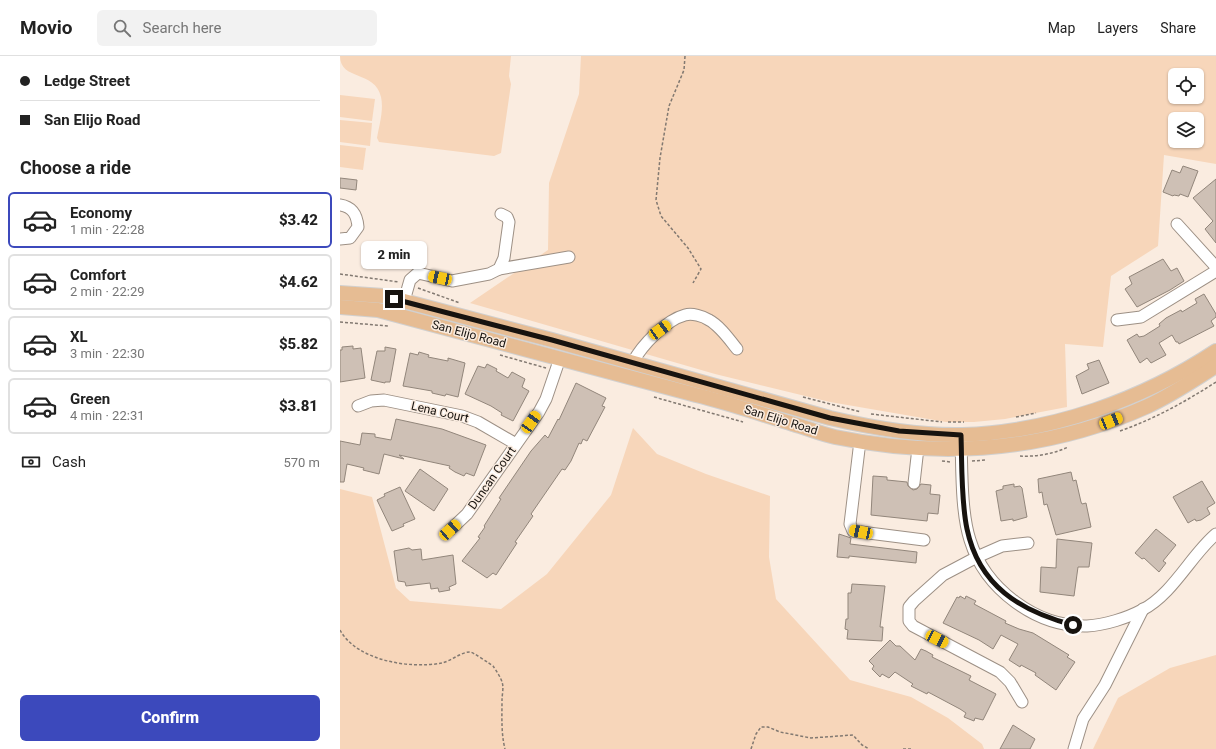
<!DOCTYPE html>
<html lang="en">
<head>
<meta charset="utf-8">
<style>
	body { margin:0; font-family:Roboto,sans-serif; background:#f2f2f2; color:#222; height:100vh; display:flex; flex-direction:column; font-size:15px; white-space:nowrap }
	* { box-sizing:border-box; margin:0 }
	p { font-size:13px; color:#767676 }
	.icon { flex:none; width:22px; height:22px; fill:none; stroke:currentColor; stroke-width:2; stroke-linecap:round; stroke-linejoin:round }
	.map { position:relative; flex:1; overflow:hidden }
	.details { display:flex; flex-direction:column; background:#fff; width:340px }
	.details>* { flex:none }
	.guide { display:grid; align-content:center; height:88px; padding:0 20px; background:#fff }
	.fabs { position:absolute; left:828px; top:12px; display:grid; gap:8px }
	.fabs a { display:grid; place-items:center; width:36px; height:36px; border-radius:6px; background:#fff; box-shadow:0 1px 3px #0004; font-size:20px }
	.end { position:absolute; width:18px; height:18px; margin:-9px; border:5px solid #17130f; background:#fff; box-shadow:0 0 0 2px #fff }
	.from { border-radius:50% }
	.bubble { position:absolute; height:28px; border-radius:6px; background:#fff; box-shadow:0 1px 3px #0004; font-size:13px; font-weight:800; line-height:28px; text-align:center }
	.car { position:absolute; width:12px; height:24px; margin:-12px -6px; border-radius:5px; box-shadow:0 0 3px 1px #0007; background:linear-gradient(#f5c518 24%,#345 0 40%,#f5c518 0 76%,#345 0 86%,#f5c518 0) }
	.guide b { display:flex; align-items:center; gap:14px; height:38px; font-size:15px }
	.guide b+b { border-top:1px solid #e0e0e0 }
	.guide i { width:10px; height:10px; background:#222 }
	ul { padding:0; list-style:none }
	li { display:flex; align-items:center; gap:12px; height:56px; margin:0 8px 6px; padding:0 12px; border:2px solid #e0e0e0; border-radius:6px }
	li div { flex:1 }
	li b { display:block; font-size:15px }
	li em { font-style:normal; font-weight:800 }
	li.active { border-color:#3c49bc }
	li>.icon { width:36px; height:36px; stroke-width:1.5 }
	h2 { padding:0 20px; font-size:18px; line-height:48px }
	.pay { display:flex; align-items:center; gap:10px; height:44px; padding:0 20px; font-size:15px }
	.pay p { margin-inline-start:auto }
	.action { display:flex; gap:8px; margin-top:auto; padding:8px 20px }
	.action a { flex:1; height:46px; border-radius:6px; background:#3c49bc; color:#fff; font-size:16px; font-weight:800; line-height:46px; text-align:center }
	header { display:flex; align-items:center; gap:24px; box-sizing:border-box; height:56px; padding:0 20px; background:#fff; border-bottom:1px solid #e0e0e0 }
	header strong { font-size:19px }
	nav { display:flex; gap:22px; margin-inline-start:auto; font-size:14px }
	.search { width:280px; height:36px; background:#f2f2f2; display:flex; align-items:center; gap:10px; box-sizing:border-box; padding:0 14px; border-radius:6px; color:#767676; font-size:15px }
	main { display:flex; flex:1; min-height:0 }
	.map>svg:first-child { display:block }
</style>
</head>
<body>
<header>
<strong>Movio</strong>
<div class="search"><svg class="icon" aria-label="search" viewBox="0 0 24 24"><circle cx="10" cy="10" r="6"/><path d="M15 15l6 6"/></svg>Search here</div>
<nav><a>Map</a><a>Layers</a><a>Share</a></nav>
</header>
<main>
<section class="details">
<div class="guide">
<b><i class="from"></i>Ledge Street</b>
<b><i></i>San Elijo Road</b>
</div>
<h2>Choose a ride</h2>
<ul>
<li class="active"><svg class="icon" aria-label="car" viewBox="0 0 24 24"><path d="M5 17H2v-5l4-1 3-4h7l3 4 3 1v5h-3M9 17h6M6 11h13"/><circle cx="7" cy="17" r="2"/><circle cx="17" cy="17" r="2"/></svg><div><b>Economy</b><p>1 min · 22:28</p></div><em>$3.42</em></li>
<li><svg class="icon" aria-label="car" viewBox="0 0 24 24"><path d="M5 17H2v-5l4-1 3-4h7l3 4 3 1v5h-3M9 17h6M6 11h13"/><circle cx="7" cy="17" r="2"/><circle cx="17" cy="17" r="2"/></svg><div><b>Comfort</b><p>2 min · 22:29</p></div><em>$4.62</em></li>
<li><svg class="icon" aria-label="car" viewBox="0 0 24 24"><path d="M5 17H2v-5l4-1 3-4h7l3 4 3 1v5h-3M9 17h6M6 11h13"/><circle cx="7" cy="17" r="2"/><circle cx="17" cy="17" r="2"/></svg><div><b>XL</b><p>3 min · 22:30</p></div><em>$5.82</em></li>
<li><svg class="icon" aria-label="car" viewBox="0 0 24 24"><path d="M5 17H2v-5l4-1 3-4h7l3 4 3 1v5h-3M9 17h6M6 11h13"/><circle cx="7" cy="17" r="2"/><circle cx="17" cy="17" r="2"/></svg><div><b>Green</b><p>4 min · 22:31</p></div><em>$3.81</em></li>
</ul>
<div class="pay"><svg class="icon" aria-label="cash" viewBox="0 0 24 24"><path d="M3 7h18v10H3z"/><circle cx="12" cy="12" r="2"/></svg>Cash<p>570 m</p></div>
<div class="action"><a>Confirm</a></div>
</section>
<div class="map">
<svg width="876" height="693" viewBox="0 0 876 693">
	<rect width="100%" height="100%" fill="#faece0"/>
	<g fill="#f7d6ba" fill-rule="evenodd">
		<path d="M0 0H171L169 20 171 28 161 97 154 100 39 86 37 82C39 70 44 54 41 41 35 14 0 25 0 0Z"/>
		<path d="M241 0H876V108L824 99 818 190 771 220 763 291 725 288 727 351 665 363 634 366H606L490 346 375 318 130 247 208 194 209 127 239 38ZM835 19H857V41H835ZM835 63H857V85H835Z"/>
		<path d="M0 39 35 43 32 65 0 61Z"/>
		<path d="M0 64 32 67 30 90 0 86Z"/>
		<path d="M0 89 26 92 23 114 0 111Z"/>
		<path d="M293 372 317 398 366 418 430 440 429 501 436 543 510 624 571 641 608 662 642 688 644 693H0V433L32 441 56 532 70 545 161 553 207 518 271 439Z"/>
		<path d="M876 599V693H753L778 642 830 612Z"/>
	</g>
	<g fill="#cec0b5" stroke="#92867b">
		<path d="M843 110 858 115 848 141 840 138 839 140 834 139 833 140 823 136 832 114 840 117Z"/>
		<path d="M0 122 17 124 16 134 0 132Z"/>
		<path d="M876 123V187L865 173 873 165 853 142Z"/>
		<path d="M823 203 831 215 837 212 844 225 830 234 797 251 785 233 792 228 789 221Z"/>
		<path d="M864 238 876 258V261L871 265 874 270 839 288 838 286H836L832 279 819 287 826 299 811 307 807 302 800 307 787 284 797 278 799 281 804 280 820 270 819 268 826 262 841 254 842 256 857 247 855 243Z"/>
		<path d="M13 290V293L21 292 25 322 0 326V294H2V291Z"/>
		<path d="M45 291 56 293 50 326H45V327L31 324 37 295H45Z"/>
		<path d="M79 296 89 299 88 301 108 305V302L125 307 118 341 106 338 105 340 92 337V335L63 330 70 297 78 299Z"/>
		<path d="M759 304 769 327 742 338 736 320 749 313 747 308Z"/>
		<path d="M147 308 157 313 156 315 168 322 172 316 185 323 182 331 189 335 173 365 161 359 162 357 151 350 125 338 138 310 145 312Z"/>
		<path d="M236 327 266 342 262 350 265 351 247 385 243 383 241 388 239 387 231 405 225 414 222 413 191 458 193 460 175 486 177 487 156 519 153 517 147 522 122 505 140 482 138 481 145 471 144 470 161 443 159 442 191 395 205 379 208 382 218 363 219 364Z"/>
		<path d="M56 363 102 373 146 389 134 420 126 417 124 420 115 416 109 412 110 410 59 399 64 403 44 398 39 418 23 414 24 412 7 408 4 426H0V385L20 389 22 377 35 378V381L51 384Z"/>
		<path d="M80 413 108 433 94 455 65 435Z"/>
		<path d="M731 416 733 425 736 424 741 446 742 448 746 447 751 471 716 479 707 448 704 449 702 436 699 437 698 423Z"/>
		<path d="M533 420 547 421V424L567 426 568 430 573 434 577 433 581 428 591 429 590 438 600 439 598 458 588 457 587 465 531 459Z"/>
		<path d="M862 425 875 447 867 452 870 458 861 464 856 465 855 463 848 467 833 441Z"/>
		<path d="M674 428V431L680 430 682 432 687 461 673 465V463L661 465 656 435 663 433V430Z"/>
		<path d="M60 431 75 463 63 468 64 470 52 475 37 444 45 440 44 438Z"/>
		<path d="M816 473 836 489 823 505 826 507 819 516 804 502 802 503 795 497Z"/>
		<path d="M499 478 511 482 510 488 577 496 576 507 509 500V502L497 501Z"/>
		<path d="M717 483 752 487 749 511H738L734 540 700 536 701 511 716 512Z"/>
		<path d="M69 492 72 494 81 493 82 504 113 499 116 528 109 531 110 534 99 536 98 532 91 533 90 527 66 530 65 526 58 525 54 495Z"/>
		<path d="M512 528 545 530 540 571H543L542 585 507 583 508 574 505 573 506 563H508V537H511Z"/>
		<path d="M620 540 625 543 626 540 636 545 634 548 666 565 665 567 679 573 693 577 729 599 727 601 735 606 716 634 695 619 696 617 681 609 680 611 669 604 678 588 661 579 653 593 639 584 603 567 617 541 619 542Z"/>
		<path d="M550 584 556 590H560L575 604 581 593 586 595 593 599 592 601 631 620 629 624 656 638 643 664 635 662 634 665 624 661 626 657 620 653 588 636 587 638 571 630 573 628 555 616 549 622 542 618 540 621 532 613 534 610 529 605Z"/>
		<path d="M673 669 695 683 690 693H660Z"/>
	</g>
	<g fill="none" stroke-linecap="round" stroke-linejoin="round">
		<g stroke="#9d9085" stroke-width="13">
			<g id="minor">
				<path d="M0 149C13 151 17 159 18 171L10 182 0 183"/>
				<path d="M837 168 876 211"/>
				<path d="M159 213 229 201"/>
				<path d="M64 245 70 224 78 217 112 225 149 218 159 213 164 202 169 166 167 161 161 158"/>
				<path d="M777 264 801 261 876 215"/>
				<path d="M293 306C302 289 326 264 345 259 352 257 363 260 369 264 380 270 389 283 397 293"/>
				<path d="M18 350 31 345 44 344 122 360 138 366 176 388"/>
				<path d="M621 384C622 414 621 456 630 484 645 533 696 571 747 570 765 569 787 562 802 554 833 538 851 499 876 478"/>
				<path d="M520 385 510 468 513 475 584 484"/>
				<path d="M574 427 578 392"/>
				<path d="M110 474 127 458 199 356 206 343 220 302"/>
				<path d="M682 646 670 626 660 616 573 570 569 565V551L574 545 603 519 637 501 662 490 688 487"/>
				<path d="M734 693 743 663 765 629 803 553"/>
			</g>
		</g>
		<g stroke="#d1d0cf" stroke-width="16">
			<g id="major">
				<path d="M0 237 44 240 64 245 212 284 490 362C533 372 578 380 622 379 712 376 802 344 876 295"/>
				<path d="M0 251 38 254C144 282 250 310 356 339 389 347 421 358 453 368 467 372 481 378 495 381 602 403 708 395 808 350 832 339 854 324 876 310"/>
			</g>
		</g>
		<g stroke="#827971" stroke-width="1.5" stroke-dasharray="3 2" stroke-linecap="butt">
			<path d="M345 0 344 14 329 50 320 102 316 144 321 160 348 192 361 213 353 227"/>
			<path d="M0 218 59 226"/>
			<path d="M78 232 120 247"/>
			<path d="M0 266 48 270"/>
			<path d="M160 299 206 312"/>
			<path d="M314 341 403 366"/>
			<path d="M463 341 521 356"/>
			<path d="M531 358 602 366"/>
			<path d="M676 361 696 357"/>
			<path d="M608 366H624"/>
			<path d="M780 375C814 363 845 346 876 326"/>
			<path d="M680 400C695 401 714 398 728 391"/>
			<path d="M602 405 611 406"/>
			<path d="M632 405 646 404"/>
			<path d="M0 574C17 605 70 613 102 607 111 605 121 596 130 596 133 596 150 608 153 610 156 614 161 622 162 626 164 631 162 639 162 644 162 661 161 677 165 693"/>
			<path d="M411 693 416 678 421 671H428L440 676 471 682 513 679 522 689 529 693"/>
			<path d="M563 693H571"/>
		</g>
		<use href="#minor" stroke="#fff" stroke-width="11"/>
		<use href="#major" stroke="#e6bc93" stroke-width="14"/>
	</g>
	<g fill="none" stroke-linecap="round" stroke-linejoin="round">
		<path stroke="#17130f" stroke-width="5" d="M54 243 212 284 490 362 559 375 621 379C622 408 621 445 627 473 639 530 680 555 733 569"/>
	</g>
	<g text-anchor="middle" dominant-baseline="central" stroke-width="3" stroke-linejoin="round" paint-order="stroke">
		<g font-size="12" fill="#17130f" stroke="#faece0">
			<text transform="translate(129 278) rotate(15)">San Elijo Road</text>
			<text transform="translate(100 356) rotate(13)">Lena Court</text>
			<text transform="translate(441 364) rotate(17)">San Elijo Road</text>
			<text transform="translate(152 422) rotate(-55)">Duncan Court</text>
		</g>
	</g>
</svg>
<div class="fabs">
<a><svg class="icon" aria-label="locate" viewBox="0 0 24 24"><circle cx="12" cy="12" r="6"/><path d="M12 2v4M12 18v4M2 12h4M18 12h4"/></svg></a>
<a><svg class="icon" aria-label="layers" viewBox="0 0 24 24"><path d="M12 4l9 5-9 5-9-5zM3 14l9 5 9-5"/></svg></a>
</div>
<i class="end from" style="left:733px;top:569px"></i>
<i class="end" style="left:54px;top:243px"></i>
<div class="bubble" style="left:21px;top:185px;width:66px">2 min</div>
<i class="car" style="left:100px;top:222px;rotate:282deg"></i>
<i class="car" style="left:320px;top:274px;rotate:55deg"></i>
<i class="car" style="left:771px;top:365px;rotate:68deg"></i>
<i class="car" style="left:191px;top:366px;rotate:35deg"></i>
<i class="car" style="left:110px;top:474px;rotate:48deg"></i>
<i class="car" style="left:521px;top:476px;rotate:282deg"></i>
<i class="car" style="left:597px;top:583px;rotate:117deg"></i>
</div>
</main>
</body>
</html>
